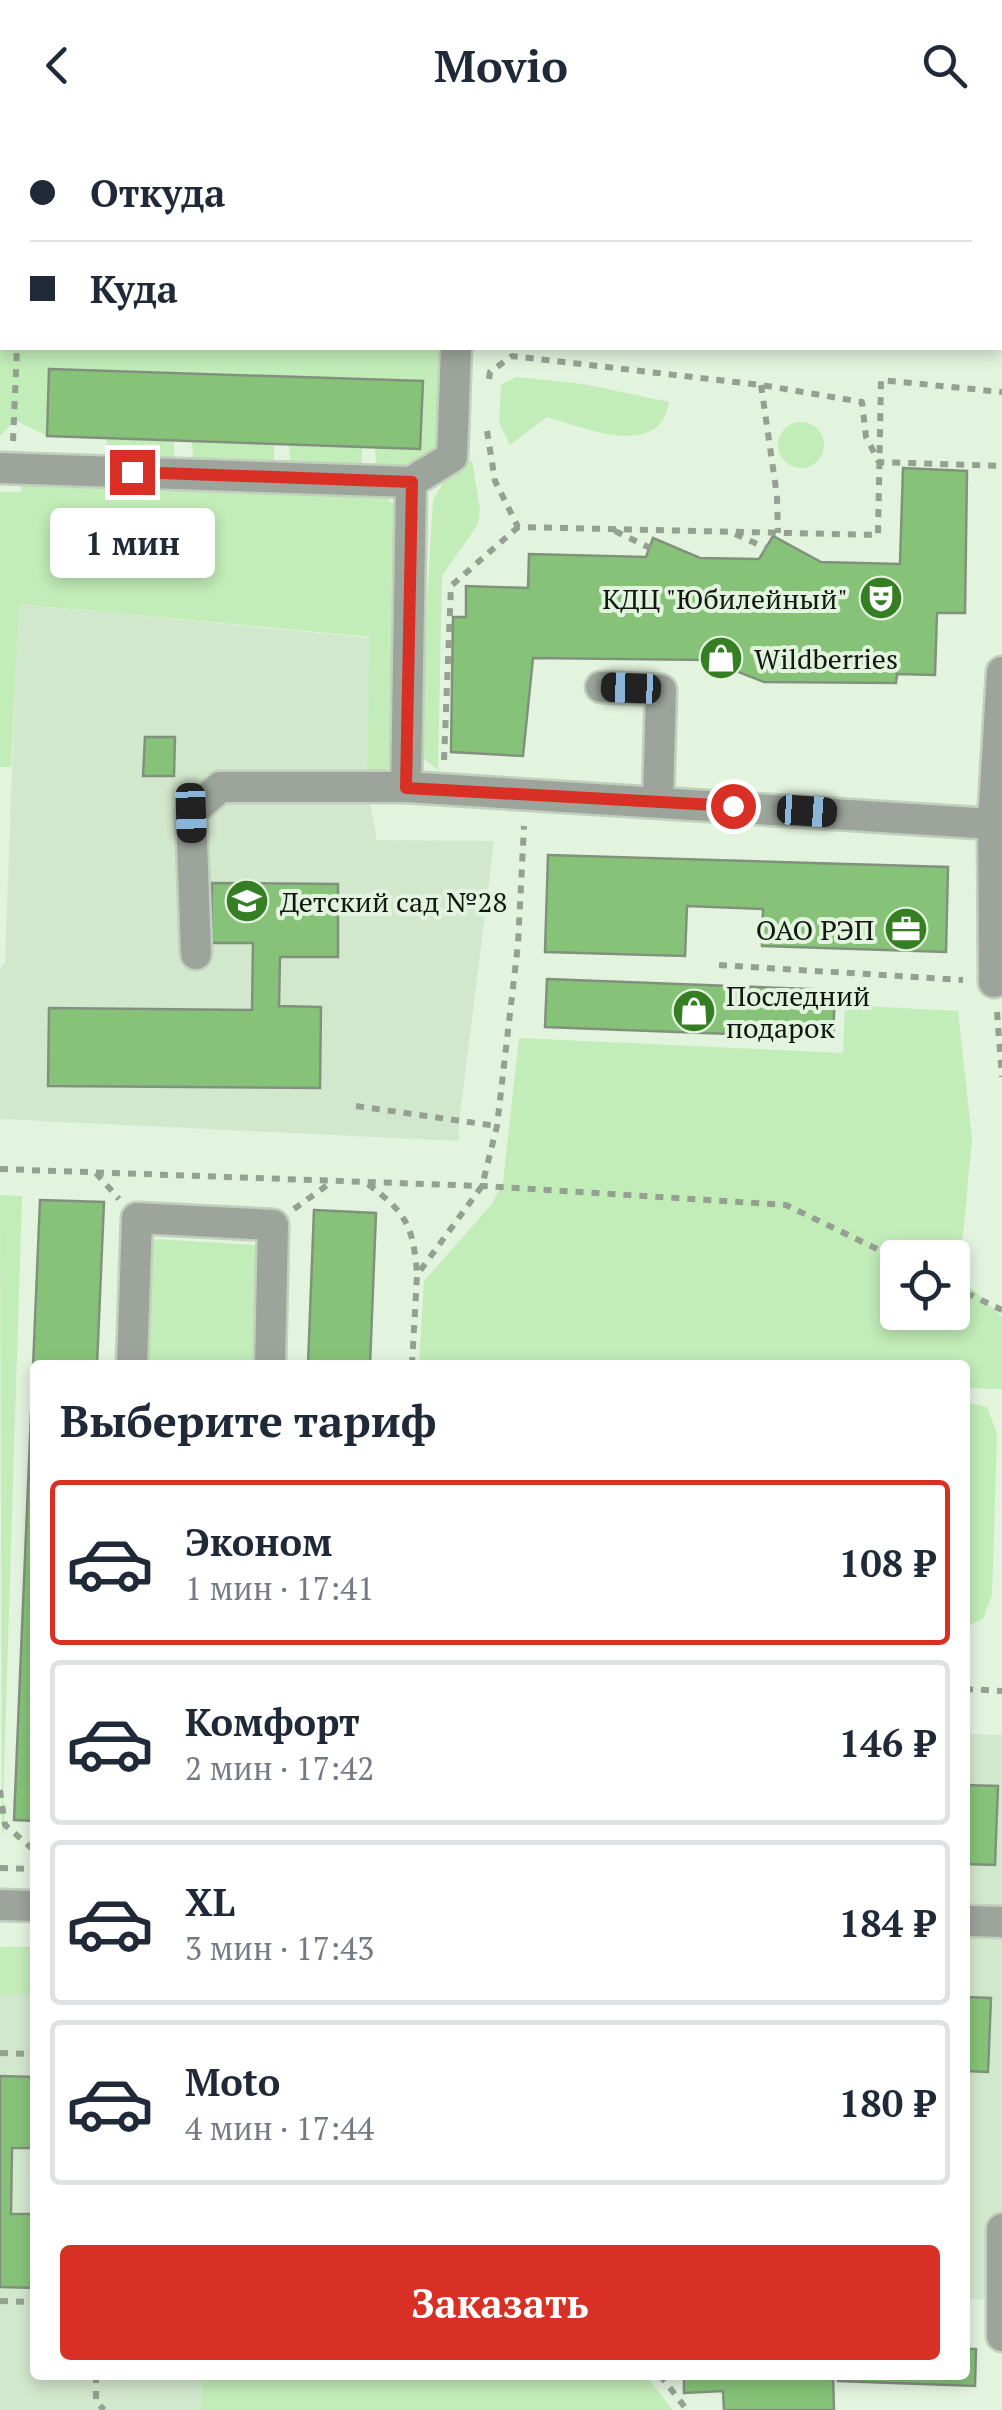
<!DOCTYPE html>
<html lang="ru">
<head>
<meta charset="utf-8">
<style>
	body { margin:0; font-family:"PT Serif",serif; background:#f6f6f7; color:#1f2937; height:100vh; display:flex; flex-direction:column; font-size:38px; white-space:nowrap }
	* { box-sizing:border-box; margin:0 }
	p { font-size:32px; color:#747a83 }
	.icon { flex:none; width:55px; height:55px; fill:none; stroke:currentColor; stroke-width:2; stroke-linecap:round; stroke-linejoin:round }
	.map { position:relative; flex:1; overflow:hidden }
	.drawer { position:absolute; left:30px; top:1230px; width:940px; height:1020px; display:flex; flex-direction:column; background:#fff; border-radius:10px; box-shadow:0 5px 15px #0003 }
	.drawer>* { flex:none }
	.top-card { position:absolute; left:0px; top:0px; width:1002px; height:220px; box-shadow:0 5px 15px #0003; display:grid; align-content:center; height:220px; padding:0 30px; background:#fff }
	.tools { position:absolute; left:880px; top:1110px; display:grid; gap:20px }
	.tools a { display:grid; place-items:center; width:90px; height:90px; border-radius:10px; background:#fff; box-shadow:0 5px 15px #0003; font-size:50px }
	.end { position:absolute; width:45px; height:45px; margin:-22px; border:12px solid #d93025; background:#fff; box-shadow:0 0 0 5px #fff }
	.from { border-radius:50% }
	.bubble { position:absolute; height:70px; border-radius:10px; background:#fff; box-shadow:0 5px 15px #0003; font-size:32px; font-weight:700; line-height:70px; text-align:center }
	.car { position:absolute; width:30px; height:60px; margin:-30px -15px; border-radius:12px; box-shadow:0 0 8px 2px #0007; background:linear-gradient(#222 24%,#8ab4d8 0 40%,#222 0 76%,#8ab4d8 0 86%,#222 0) }
	.top-card b { display:flex; align-items:center; gap:35px; height:95px; font-size:38px }
	.top-card b+b { border-top:2px solid #e0e1e3 }
	.top-card i { width:25px; height:25px; background:#1f2937 }
	ul { padding:0; list-style:none }
	li { display:flex; align-items:center; gap:30px; height:165px; margin:0 20px 15px; padding:0 10px; border:5px solid #e0e1e3; border-radius:10px }
	li div { flex:1 }
	li b { display:block; font-size:38px }
	li em { font-style:normal; font-weight:700 }
	li.on { border-color:#d93025 }
	li>.icon { width:90px; height:90px; stroke-width:1.5 }
	h2 { padding:0 30px; font-size:45px; line-height:120px }
	.cta { display:flex; gap:20px; margin-top:auto; padding:20px 30px }
	.cta a { flex:1; height:115px; border-radius:10px; background:#d93025; color:#fff; font-size:40px; font-weight:700; line-height:115px; text-align:center }
	header { display:flex; justify-content:space-between; align-items:center; height:130px; padding:0 30px; background:#fff; font-size:45px; font-weight:700 }
	.map>svg:first-child { display:block }
</style>
</head>
<body>
<header><svg class="icon" aria-label="back" viewBox="0 0 24 24"><path d="M15 5l-7 7 7 7"/></svg>Movio<svg class="icon" aria-label="search" viewBox="0 0 24 24"><circle cx="10" cy="10" r="6"/><path d="M15 15l6 6"/></svg></header>
<div class="map">
<svg width="1002" height="2280" viewBox="0 0 1002 2280">
	<rect width="100%" height="100%" fill="#e2f3de"/>
	<g fill="#d2e8cd">
		<path d="M446 0H1002V74L1000 2Z"/>
		<path d="M18 474 371 508 367 659 377 710 494 711 459 992V1011L0 989V839L5 832Z"/>
		<path d="M965 1604 1002 1605V2170L965 2169Z"/>
		<path d="M0 1864 35 1865V2245H202L201 2280H0Z"/>
	</g>
	<g fill="#c2ecb8" fill-rule="evenodd">
		<path d="M0 191 2 218H442L441 320 419 341 388 342 376 335 375 317 420 319 422 251 50 239 47 306 15 290 0 306Z"/>
		<path d="M516 247 583 254 669 272C660 331 583 297 547 287L510 315 499 293 501 255Z"/>
		<circle cx="801" cy="315" r="23"/>
		<path d="M106 308 174 311V329L120 332 108 322Z"/>
		<path d="M192 311 274 314V330L265 338 199 335 193 328Z"/>
		<path d="M289 314 362 317V332L355 340 300 341 290 332Z"/>
		<path d="M472 331 480 379 478 394 442 446 438 640 418 624 433 370 455 332Z"/>
		<path d="M21 349 384 365 402 383 397 634 367 649 370 507 19 474 11 637H0V362H21Z"/>
		<path d="M845 875 958 881 972 1010 959 1146 1002 1187V1259L965 1258V1235H419L424 1151 491 1075 503 1053 519 908 843 923ZM898 1128H952V1182H898Z"/>
		<path d="M0 1065 22 1066 3 1671 5 1695 2 1707Z"/>
		<path d="M151 1109 258 1115 254 1235H147Z"/>
		<path d="M965 1272 987 1277 997 1304 992 1465 983 1489 965 1497Z"/>
		<path d="M0 1817H35V1865L0 1864Z"/>
		<path d="M202 2245H646L672 2280H201Z"/>
	</g>
	<g fill="#86c378" stroke="#82917e" stroke-width="2.5">
		<path d="M50 0H115L50 2Z"/>
		<path d="M344 0H408L344 2Z"/>
		<path d="M49 239 423 251 420 319 47 306Z"/>
		<path d="M903 338 967 341 965 483H937L935 545 897 544 896 553 764 552 708 530 533 528 523 626 451 622 453 487H466V456L528 458 529 424 646 427 653 408 700 428 759 429 773 406 821 432 900 434Z"/>
		<path d="M145 607H175L174 646H143Z"/>
		<path d="M548 725 948 737 946 822 762 816 763 779 687 776 685 826 545 822Z"/>
		<path d="M212 753 338 754V827H280L279 876 321 877 320 958 48 956 49 878 252 880 253 813H211Z"/>
		<path d="M547 849 835 860 833 908 545 897Z"/>
		<path d="M40 1070 104 1072 97 1235H35V1691L14 1690Z"/>
		<path d="M314 1080 376 1083 370 1235H308Z"/>
		<path d="M965 1655 998 1656 995 1735 965 1734Z"/>
		<path d="M965 1867 991 1868 988 1942 965 1941Z"/>
		<path d="M0 1946 35 1947V2018H12L11 2084H35V2158L0 2157Z"/>
		<path d="M965 2219H976L975 2256 838 2251V2245H965Z"/>
		<path d="M684 2245H833L834 2280H724L723 2261 684 2263Z"/>
	</g>
	<g fill="none" stroke-linecap="round" stroke-linejoin="round">
		<g stroke="#c1d0bd" stroke-width="35">
			<g id="minor">
				<path d="M158 2 159 0"/>
				<path d="M0 87H2"/>
				<path d="M1000 122H1002"/>
				<path d="M456 218 452 327 411 352 406 657 993 694"/>
				<path d="M0 338 411 352"/>
				<path d="M601 557 661 560 658 671"/>
				<path d="M196 824 191 683 220 657H406"/>
				<path d="M994 852 993 694 1002 542"/>
				<path d="M132 1235 137 1088 273 1095 270 1235"/>
				<path d="M0 1775 35 1776"/>
				<path d="M970 1791 1002 1792"/>
				<path d="M1002 2099V2206"/>
			</g>
		</g>
		<g stroke="#94a191" stroke-width="6" stroke-dasharray="8 8" stroke-linecap="butt">
			<path d="M318 0V2"/>
			<path d="M0 48H2"/>
			<path d="M0 175H2"/>
			<path d="M1000 217H1002"/>
			<path d="M489 249 490 242 512 226 761 255 862 272 866 307 879 332 1002 336"/>
			<path d="M761 255 777 366 778 403"/>
			<path d="M487 301 495 351 518 397 878 405 881 250 1002 262"/>
			<path d="M13 311 17 218"/>
			<path d="M615 401 650 418"/>
			<path d="M735 404 766 418"/>
			<path d="M444 630 451 456 518 397"/>
			<path d="M719 835 963 850"/>
			<path d="M997 882 1002 947"/>
			<path d="M356 976 497 996"/>
			<path d="M0 1039 482 1056 786 1075 898 1129"/>
			<path d="M96 1043 119 1069"/>
			<path d="M368 1054C406 1083 413 1095 417 1143"/>
			<path d="M294 1079 333 1051"/>
			<path d="M952 1156 1002 1180"/>
			<path d="M412 1235 417 1145 482 1056 497 996 518 814 524 696"/>
			<path d="M965 1559 1002 1561"/>
			<path d="M0 1660 5 1695 35 1721"/>
			<path d="M0 1738 35 1739"/>
			<path d="M0 1923 35 1924"/>
			<path d="M0 2171 35 2172"/>
			<path d="M96 2245V2271L104 2280"/>
			<path d="M660 2245 687 2280"/>
		</g>
		<use href="#minor" stroke="#9da49b" stroke-width="30"/>
	</g>
	<g fill="none" stroke-linecap="round" stroke-linejoin="round">
		<path stroke="#d93025" stroke-width="12" d="M132 342 412 352 406 658 733 676"/>
	</g>
	<defs>
		<g id="theatre-disc" transform="scale(2.25)"><circle r="9.5" fill="#367e23" stroke="#e2f3de"/><path d="M-5-5.5Q0-4 5-5.5V0Q5 5 0 6Q-5 5-5 0ZM-3.3-2.5H-1v1.5H-3.3ZM1-2.5H3.3v1.5H1ZM-2.8 1Q0 5.5 2.8 1Z" fill="#fff"/></g>
		<g id="shop-disc" transform="scale(2.25)"><circle r="9.5" fill="#367e23" stroke="#e2f3de"/><path d="M-5-2.5h2.3a2.7 3.5 0 0 1 5.4 0H5L5.5 6h-11ZM-1.5-2.5h3a1.5 2.3 0 0 0-3 0Z" fill="#fff"/></g>
		<g id="school-disc" transform="scale(2.25)"><circle r="9.5" fill="#367e23" stroke="#e2f3de"/><path d="M0-5L7-2L0 1L-7-2ZM-4 1L0 2.5L4 1V4Q0 6-4 4Z" fill="#fff"/></g>
		<g id="office-disc" transform="scale(2.25)"><circle r="9.5" fill="#367e23" stroke="#e2f3de"/><path d="M-6-3h4V-5.5h4V-3h4V5H-6ZM-1-4.5V-3h2v-1.5ZM-6 0V1H6V0Z" fill="#fff"/></g>
	</defs>
	<g fill-rule="evenodd">
		<use href="#theatre-disc" x="881" y="468"/>
		<use href="#shop-disc" x="721" y="528"/>
		<use href="#school-disc" x="247" y="771"/>
		<use href="#office-disc" x="906" y="799"/>
		<use href="#shop-disc" x="694" y="881"/>
	</g>
	<g text-anchor="middle" dominant-baseline="central" stroke-width="8" stroke-linejoin="round" paint-order="stroke">
		<g font-size="28" fill="#121811" stroke="#e2f3de" text-anchor="start">
			<text x="848" y="468" text-anchor="end">КДЦ "Юбилейный"</text>
			<text x="754" y="528">Wildberries</text>
			<text x="280" y="771">Детский сад №28</text>
			<text x="874" y="799" text-anchor="end">ОАО РЭП</text>
			<text x="726" y="865">Последний<tspan x="726" dy="32">подарок</tspan></text>
		</g>
	</g>
</svg>
<div class="tools">
<a><svg class="icon" aria-label="locate" viewBox="0 0 24 24"><circle cx="12" cy="12" r="6"/><path d="M12 2v4M12 18v4M2 12h4M18 12h4"/></svg></a>
</div>
<i class="end from" style="left:733px;top:676px"></i>
<i class="end" style="left:132px;top:342px"></i>
<div class="bubble" style="left:50px;top:378px;width:165px">1 мин</div>
<i class="car" style="left:631px;top:558px;rotate:272deg"></i>
<i class="car" style="left:807px;top:681px;rotate:94deg"></i>
<i class="car" style="left:191px;top:683px;rotate:178deg"></i>
<div class="top-card">
<b><i class="from"></i>Откуда</b>
<b><i></i>Куда</b>
</div>
<section class="drawer">
<h2>Выберите тариф</h2>
<ul>
<li class="on"><svg class="icon" aria-label="car" viewBox="0 0 24 24"><path d="M5 17H2v-5l4-1 3-4h7l3 4 3 1v5h-3M9 17h6M6 11h13"/><circle cx="7" cy="17" r="2"/><circle cx="17" cy="17" r="2"/></svg><div><b>Эконом</b><p>1 мин · 17:41</p></div><em>108 ₽</em></li>
<li><svg class="icon" aria-label="car" viewBox="0 0 24 24"><path d="M5 17H2v-5l4-1 3-4h7l3 4 3 1v5h-3M9 17h6M6 11h13"/><circle cx="7" cy="17" r="2"/><circle cx="17" cy="17" r="2"/></svg><div><b>Комфорт</b><p>2 мин · 17:42</p></div><em>146 ₽</em></li>
<li><svg class="icon" aria-label="car" viewBox="0 0 24 24"><path d="M5 17H2v-5l4-1 3-4h7l3 4 3 1v5h-3M9 17h6M6 11h13"/><circle cx="7" cy="17" r="2"/><circle cx="17" cy="17" r="2"/></svg><div><b>XL</b><p>3 мин · 17:43</p></div><em>184 ₽</em></li>
<li><svg class="icon" aria-label="car" viewBox="0 0 24 24"><path d="M5 17H2v-5l4-1 3-4h7l3 4 3 1v5h-3M9 17h6M6 11h13"/><circle cx="7" cy="17" r="2"/><circle cx="17" cy="17" r="2"/></svg><div><b>Moto</b><p>4 мин · 17:44</p></div><em>180 ₽</em></li>
</ul>
<div class="cta"><a>Заказать</a></div>
</section>
</div>
</body>
</html>
